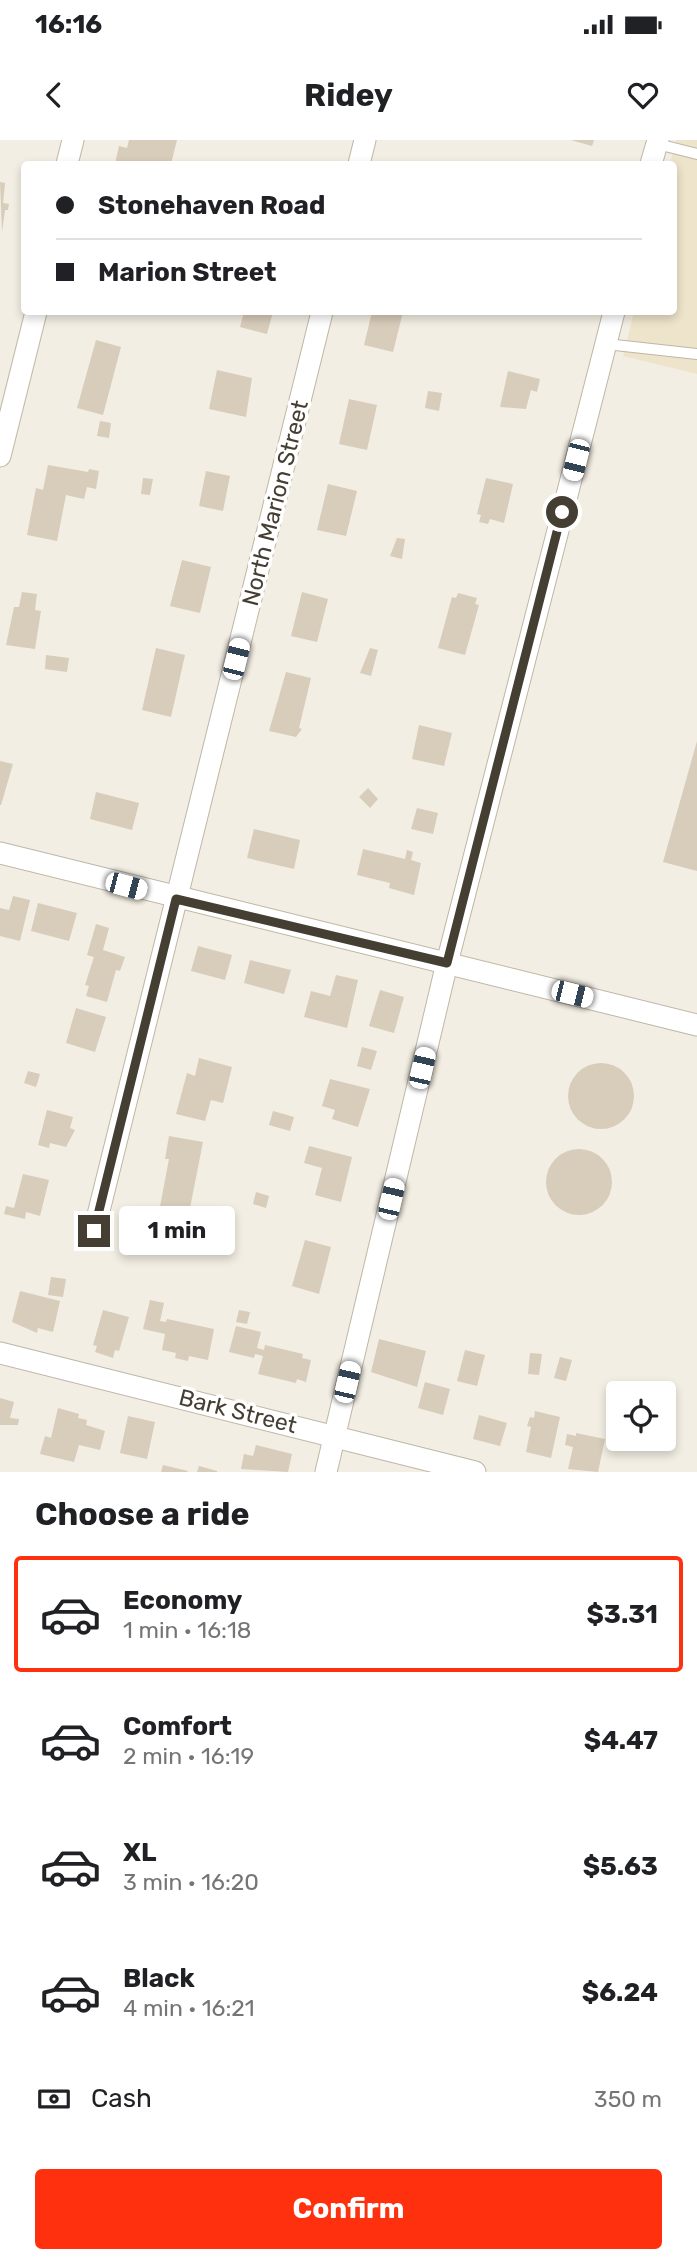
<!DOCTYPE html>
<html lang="en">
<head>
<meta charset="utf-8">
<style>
	body { margin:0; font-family:Rubik,sans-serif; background:#f6f6f6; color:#202124; height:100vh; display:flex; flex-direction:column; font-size:26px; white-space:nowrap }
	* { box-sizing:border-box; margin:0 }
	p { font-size:23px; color:#757577 }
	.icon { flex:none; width:38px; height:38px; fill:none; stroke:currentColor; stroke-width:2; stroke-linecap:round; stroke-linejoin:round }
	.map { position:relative; height:1332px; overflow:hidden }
	.drawer { display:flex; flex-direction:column; background:#fff; flex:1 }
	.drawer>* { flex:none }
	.banner { position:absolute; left:21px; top:21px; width:656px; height:154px; border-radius:7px; box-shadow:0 4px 10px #0003; display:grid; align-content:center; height:154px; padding:0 35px; background:#fff }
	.tools { position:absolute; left:606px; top:1241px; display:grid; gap:14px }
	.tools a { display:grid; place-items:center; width:70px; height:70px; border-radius:7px; background:#fff; box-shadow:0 4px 10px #0003; font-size:35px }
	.end { position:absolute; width:32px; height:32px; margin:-16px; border:9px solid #453e33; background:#fff; box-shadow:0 0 0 4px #fff }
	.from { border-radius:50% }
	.bubble { position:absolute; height:49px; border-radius:7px; background:#fff; box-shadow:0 4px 10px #0003; font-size:23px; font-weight:700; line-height:49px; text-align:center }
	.car { position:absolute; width:21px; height:42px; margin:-21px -10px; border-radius:9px; box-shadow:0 0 5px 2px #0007; background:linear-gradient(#fff 24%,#345 0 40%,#fff 0 76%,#345 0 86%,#fff 0) }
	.banner b { display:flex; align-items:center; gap:24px; height:66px; font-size:26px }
	.banner b+b { border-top:2px solid #e0e0e0 }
	.banner i { width:18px; height:18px; background:#202124 }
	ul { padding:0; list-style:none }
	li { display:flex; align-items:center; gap:21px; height:116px; margin:0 14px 10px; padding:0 21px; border:4px solid transparent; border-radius:7px }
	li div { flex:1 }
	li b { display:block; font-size:26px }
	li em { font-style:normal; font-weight:700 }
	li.selected { border-color:#ff300e }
	li>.icon { width:63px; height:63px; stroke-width:1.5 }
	h2 { padding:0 35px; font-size:32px; line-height:84px }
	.pay { display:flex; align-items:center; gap:18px; height:77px; padding:0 35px; font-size:26px }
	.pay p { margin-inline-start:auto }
	.cta { display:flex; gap:14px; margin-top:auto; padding:14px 35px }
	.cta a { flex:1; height:80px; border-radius:7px; background:#ff300e; color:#fff; font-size:28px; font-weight:700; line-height:80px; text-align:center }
	.status { display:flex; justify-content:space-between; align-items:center; height:49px; padding:0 35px; background:#fff; direction:ltr }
	.status svg { height:19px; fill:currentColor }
	header { display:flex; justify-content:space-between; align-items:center; height:91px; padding:0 35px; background:#fff; font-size:32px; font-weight:700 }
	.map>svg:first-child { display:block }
</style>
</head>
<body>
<div class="status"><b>16:16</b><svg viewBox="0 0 49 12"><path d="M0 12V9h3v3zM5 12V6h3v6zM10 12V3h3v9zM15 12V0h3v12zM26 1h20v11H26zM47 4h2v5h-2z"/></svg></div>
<header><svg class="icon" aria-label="back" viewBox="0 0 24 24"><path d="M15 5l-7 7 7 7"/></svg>Ridey<svg class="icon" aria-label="heart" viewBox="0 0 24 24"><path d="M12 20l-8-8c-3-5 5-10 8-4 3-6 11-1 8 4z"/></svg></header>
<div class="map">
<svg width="697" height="1332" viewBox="0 0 697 1332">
	<rect width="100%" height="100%" fill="#f3eee3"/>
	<path fill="#eee4cb" d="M676 0H697V234L623 216 634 172H674V24H670Z"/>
	<g fill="#d8ccba">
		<path d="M129 0H177L171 24H115L119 6 127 8Z"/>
		<path d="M571 0H594L592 6Z"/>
		<path d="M0 42 5 43 3 63 9 64 8 70H5L2 92Z"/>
		<path d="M244 172H273L267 194 240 187Z"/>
		<path d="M372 172H403L393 212 364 205Z"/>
		<path d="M96 200 121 207 103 275 77 268Z"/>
		<path d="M217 230 252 238 246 277 209 269Z"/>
		<path d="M508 231 540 239 537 252 531 250 526 269 500 267Z"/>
		<path d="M428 251 442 253 439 271 425 268Z"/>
		<path d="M349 259 377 265 367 310 339 304Z"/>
		<path d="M100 281 111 283 109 298 97 296Z"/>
		<path d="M48 325 88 332 89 329 99 331 96 349 87 347 84 359 66 355 57 401 27 395 36 348 43 350Z"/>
		<path d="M206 331 230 336 223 371 199 366Z"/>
		<path d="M143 338 153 339 150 355 141 354Z"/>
		<path d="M486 338 513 344 504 383 490 379 488 384 479 382 481 375 477 374Z"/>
		<path d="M328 344 357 351 346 396 317 390Z"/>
		<path d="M397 398 405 399 402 419 390 416Z"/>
		<path d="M182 420 211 427 200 473 170 466Z"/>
		<path d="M22 452 37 454 35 470 41 471 35 509 6 505 14 467H19Z"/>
		<path d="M302 452 328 459 317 502 291 496Z"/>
		<path d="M458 453 477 458 475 464 479 465 465 515 438 508 452 457 456 458Z"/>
		<path d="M156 508 185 515 171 577 142 570Z"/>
		<path d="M370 508 378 510 371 536 360 533Z"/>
		<path d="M46 515 69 518 67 532 45 529Z"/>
		<path d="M286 532 311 538 299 588 302 589 296 597 269 591Z"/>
		<path d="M419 585 452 593 444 626 412 619Z"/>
		<path d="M697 601V731L663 722Z"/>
		<path d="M0 621 13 624 1 665H0Z"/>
		<path d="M368 648 378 659 370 668 359 657Z"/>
		<path d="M96 652 139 663 132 690 90 679Z"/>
		<path d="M417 668 438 673 433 694 411 689Z"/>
		<path d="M254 689 300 700 294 729 247 718Z"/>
		<path d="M363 709 405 719 407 710 413 712 411 720 421 723 414 755 389 748 390 743 357 735Z"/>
		<path d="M13 756 30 760 20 801 0 796V768L9 770Z"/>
		<path d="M38 763 77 773 69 801 31 791Z"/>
		<path d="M96 784 109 788 103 810 125 817 120 831 116 830 107 862 86 856 89 846 85 845 94 817 87 815Z"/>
		<path d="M198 806 232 815 225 840 191 831Z"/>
		<path d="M250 820 291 830 284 854 244 843Z"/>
		<path d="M336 835 358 840 347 888 304 877 311 851 330 856Z"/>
		<path d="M380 850 404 857 394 893 369 886Z"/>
		<path d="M76 868 106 877 95 912 66 903Z"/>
		<path d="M362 907 377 911 371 930 357 926Z"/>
		<path d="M199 918 232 927 223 963 211 960 205 981 176 974 187 933 195 936Z"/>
		<circle cx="601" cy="956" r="33"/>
		<path d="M28 931 40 934 36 947 24 943Z"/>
		<path d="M330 939 370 949 358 987 332 979 335 970 322 966Z"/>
		<path d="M47 970 73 977 70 988 75 990 66 1007 50 1003 49 1008 38 1005Z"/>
		<path d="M273 971 294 977 290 991 269 985Z"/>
		<path d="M169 996 203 1002 187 1083 158 1077 169 1019H165Z"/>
		<path d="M309 1006 352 1017 341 1062 315 1055 322 1028 304 1023Z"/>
		<circle cx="579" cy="1042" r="33"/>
		<path d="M23 1034 49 1040 40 1076 26 1072 25 1079 4 1074 6 1066 14 1068Z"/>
		<path d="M256 1052 269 1056 266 1068 253 1064Z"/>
		<path d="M305 1100 331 1107 319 1154 292 1146Z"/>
		<path d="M51 1137 66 1139 63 1157 48 1155Z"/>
		<path d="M20 1151 60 1161 53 1192 38 1188 37 1193 12 1182Z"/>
		<path d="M150 1160 164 1163 160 1181 166 1182 167 1179 214 1189 208 1220 189 1216 188 1221 175 1218 176 1213 162 1210 165 1194 143 1189Z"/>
		<path d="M103 1170 129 1177 119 1211 115 1210 113 1218 95 1212 97 1206 93 1205Z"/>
		<path d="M239 1170 250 1172 247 1184 236 1182Z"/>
		<path d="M236 1186 261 1192 257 1208 264 1210 265 1205 303 1214 302 1218 311 1220 306 1242 297 1239 296 1243 258 1234 263 1216 255 1214 254 1218 229 1212Z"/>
		<path d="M379 1199 426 1211 417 1247 371 1232Z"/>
		<path d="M465 1210 485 1215 477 1246 457 1241Z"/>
		<path d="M530 1213 542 1214 539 1235 528 1234Z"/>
		<path d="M560 1217 572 1220 566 1241 554 1238Z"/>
		<path d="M425 1242 450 1249 443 1275 418 1268Z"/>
		<path d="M0 1258 14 1262 10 1278 19 1279 18 1285H0Z"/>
		<path d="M58 1268 79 1274 78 1278 87 1280 86 1285 105 1291 100 1310 79 1305 74 1322 40 1314 45 1296 51 1298Z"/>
		<path d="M535 1271 560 1277 551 1318 526 1312 531 1287 527 1286 530 1277 534 1278Z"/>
		<path d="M479 1275 507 1283 500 1306 473 1299Z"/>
		<path d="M128 1276 155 1282 147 1319 120 1313Z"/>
		<path d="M576 1293 605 1299 598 1332 568 1329 573 1307 565 1305 567 1294 576 1296Z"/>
		<path d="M256 1305 292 1314 288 1332 241 1329 244 1314 253 1316Z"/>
		<path d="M163 1325 188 1331 187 1332H161Z"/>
		<path d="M199 1326 217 1331V1332H197Z"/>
	</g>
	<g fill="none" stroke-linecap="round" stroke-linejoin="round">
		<g stroke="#bfb6a5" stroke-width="12">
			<g id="lane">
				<path d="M657 4 697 14"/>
				<path d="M606 204 697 214"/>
			</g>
		</g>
		<g stroke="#bfb6a5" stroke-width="23">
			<g id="street">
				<path d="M67 24 73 0"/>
				<path d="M359 24 365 0"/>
				<path d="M651 24 658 0"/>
				<path d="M0 316 36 172"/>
				<path d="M0 713 697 885"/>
				<path d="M94 1091 322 172"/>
				<path d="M0 1213 475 1332"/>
				<path d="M326 1332 447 823 614 172"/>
			</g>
		</g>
		<use href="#lane" stroke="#fff" stroke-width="10"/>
		<use href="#street" stroke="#fff" stroke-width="21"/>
	</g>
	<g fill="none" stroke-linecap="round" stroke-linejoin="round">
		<path stroke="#453e33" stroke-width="9" d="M94 1091 176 759 447 823 562 372"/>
	</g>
	<g text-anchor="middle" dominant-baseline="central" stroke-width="7" stroke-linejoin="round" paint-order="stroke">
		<g font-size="23" fill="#453e33" stroke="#fff">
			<text transform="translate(275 363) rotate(-76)">North Marion Street</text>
			<text transform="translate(238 1271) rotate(14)">Bark Street</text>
		</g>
	</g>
</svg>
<div class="tools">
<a><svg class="icon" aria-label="locate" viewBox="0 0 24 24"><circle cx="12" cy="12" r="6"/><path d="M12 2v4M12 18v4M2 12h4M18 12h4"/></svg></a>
</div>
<i class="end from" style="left:562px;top:372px"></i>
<i class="end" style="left:94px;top:1091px"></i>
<div class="bubble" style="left:119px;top:1066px;width:116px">1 min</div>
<i class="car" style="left:576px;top:320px;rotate:194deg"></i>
<i class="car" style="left:236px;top:519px;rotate:14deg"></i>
<i class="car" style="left:126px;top:746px;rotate:105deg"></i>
<i class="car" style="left:572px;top:854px;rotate:104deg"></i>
<i class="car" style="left:422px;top:928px;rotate:13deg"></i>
<i class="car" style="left:391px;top:1059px;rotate:13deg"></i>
<i class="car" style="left:347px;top:1242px;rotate:13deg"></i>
<div class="banner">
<b><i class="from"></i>Stonehaven Road</b>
<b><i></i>Marion Street</b>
</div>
</div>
<section class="drawer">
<h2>Choose a ride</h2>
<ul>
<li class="selected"><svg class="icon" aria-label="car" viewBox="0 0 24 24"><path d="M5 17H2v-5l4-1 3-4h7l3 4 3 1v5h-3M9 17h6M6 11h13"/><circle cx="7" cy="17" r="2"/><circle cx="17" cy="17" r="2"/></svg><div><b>Economy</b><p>1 min · 16:18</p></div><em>$3.31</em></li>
<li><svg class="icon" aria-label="car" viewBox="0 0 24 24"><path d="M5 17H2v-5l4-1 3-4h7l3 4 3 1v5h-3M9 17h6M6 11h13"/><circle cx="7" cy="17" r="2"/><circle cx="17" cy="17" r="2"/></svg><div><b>Comfort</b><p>2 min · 16:19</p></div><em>$4.47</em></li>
<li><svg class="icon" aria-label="car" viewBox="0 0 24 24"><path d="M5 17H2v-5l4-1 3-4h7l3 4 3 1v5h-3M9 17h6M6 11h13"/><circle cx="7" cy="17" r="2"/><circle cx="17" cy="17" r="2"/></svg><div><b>XL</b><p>3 min · 16:20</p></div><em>$5.63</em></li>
<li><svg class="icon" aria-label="car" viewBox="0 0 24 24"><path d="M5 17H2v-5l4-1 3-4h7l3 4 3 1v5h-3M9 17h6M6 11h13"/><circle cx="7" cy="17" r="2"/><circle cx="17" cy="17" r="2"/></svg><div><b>Black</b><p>4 min · 16:21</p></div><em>$6.24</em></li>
</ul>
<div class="pay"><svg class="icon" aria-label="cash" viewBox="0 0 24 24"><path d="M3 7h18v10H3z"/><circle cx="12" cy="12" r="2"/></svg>Cash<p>350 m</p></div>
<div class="cta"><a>Confirm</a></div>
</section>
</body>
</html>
